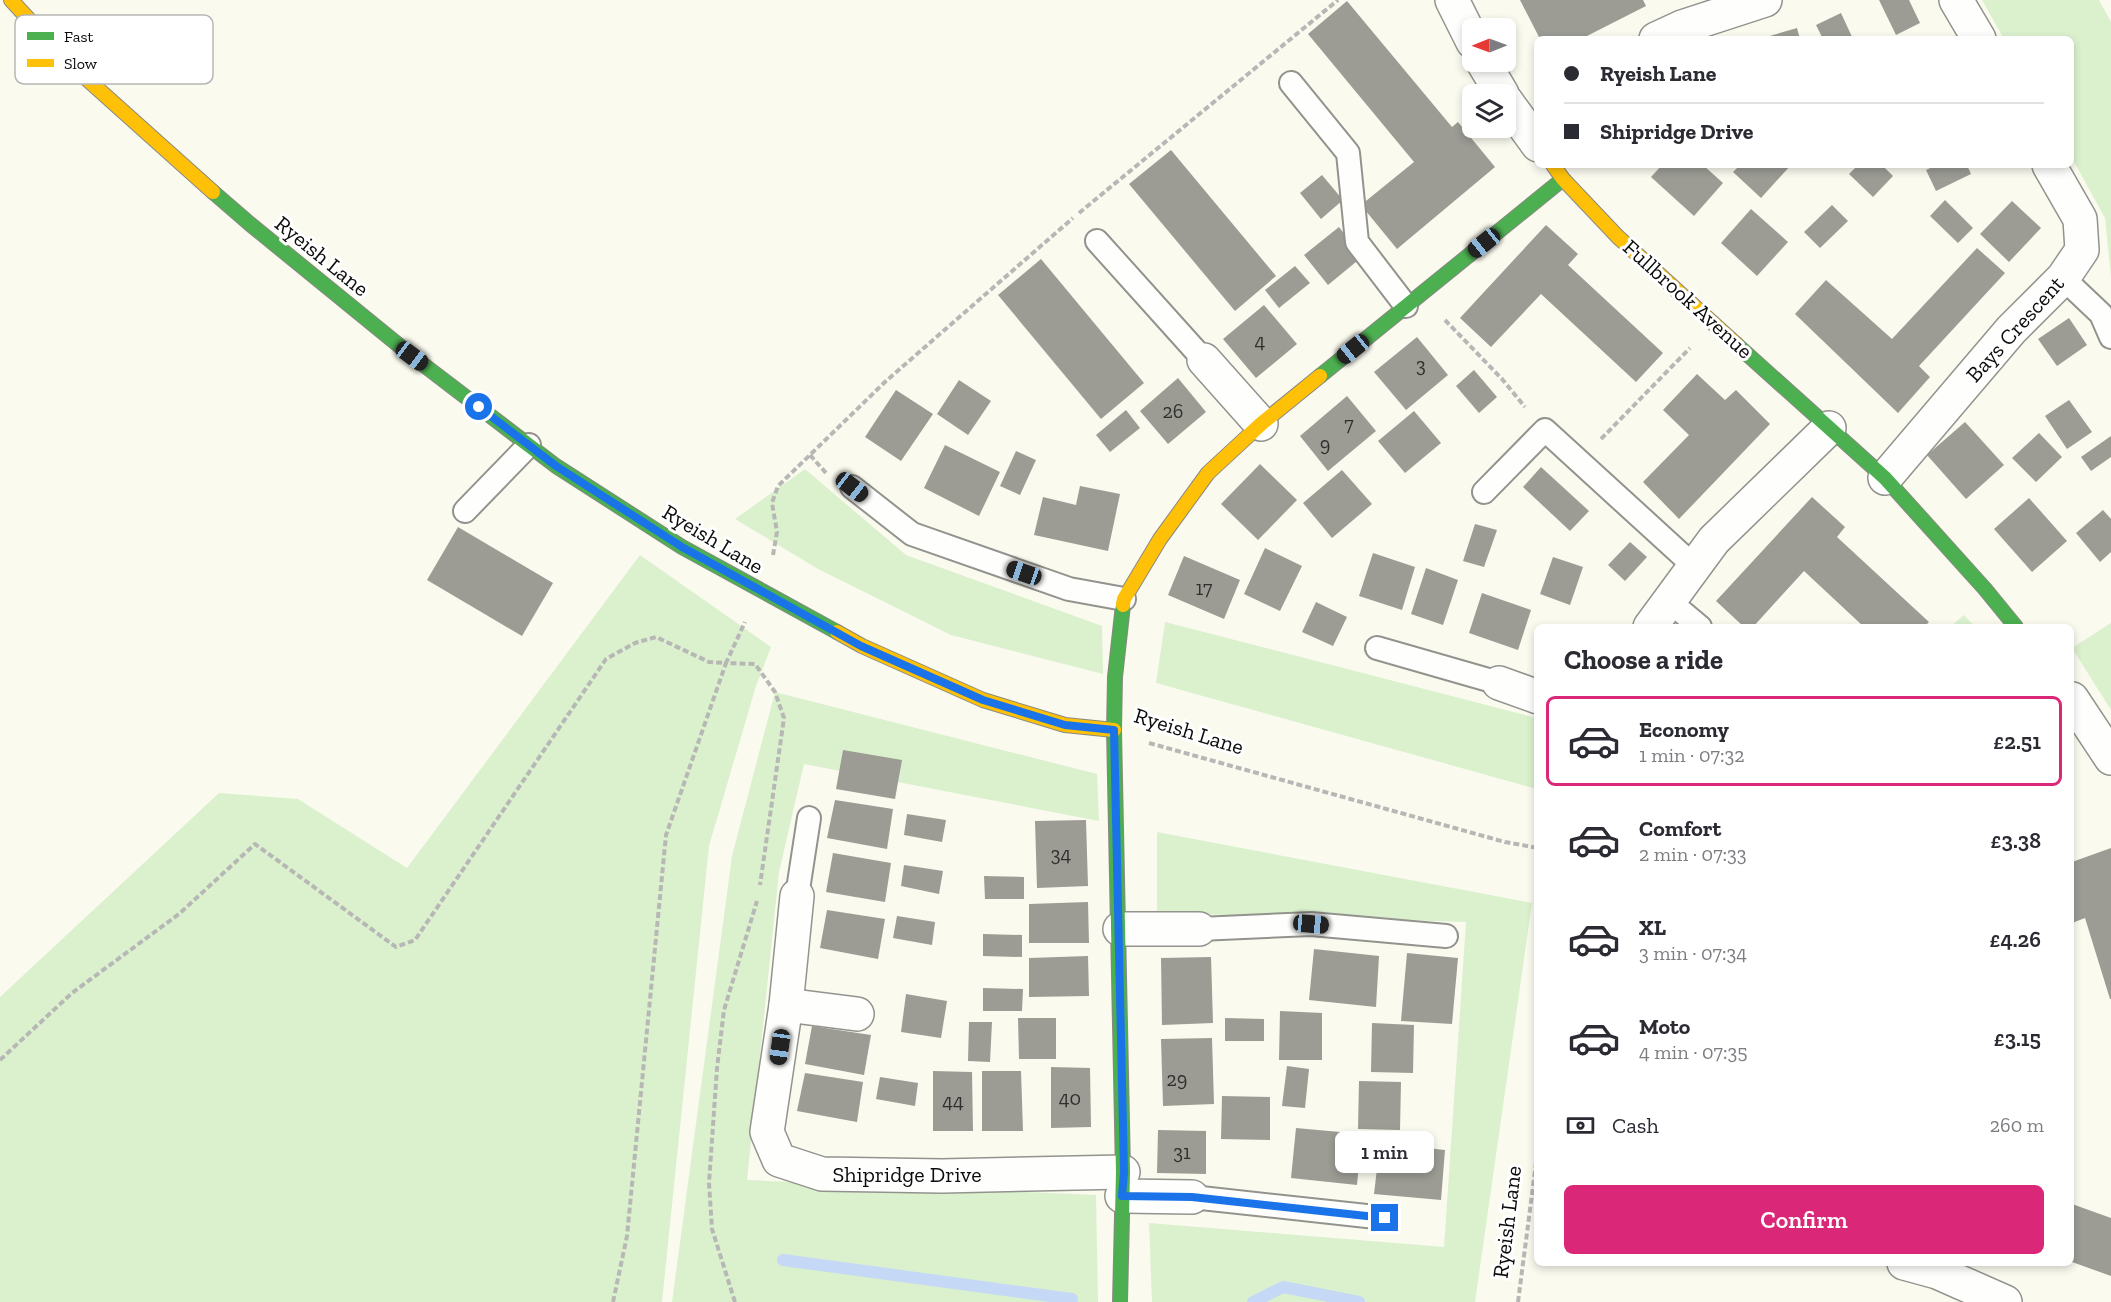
<!DOCTYPE html>
<html lang="en">
<head>
<meta charset="utf-8">
<style>
	body { margin:0; font-family:"Zilla Slab",serif; background:#f7f7f7; color:#2b2b33; height:100vh; display:flex; flex-direction:column; font-size:22px; white-space:nowrap }
	* { box-sizing:border-box; margin:0 }
	p { font-size:20px; color:#7c7c81 }
	.icon { flex:none; width:33px; height:33px; fill:none; stroke:currentColor; stroke-width:2; stroke-linecap:round; stroke-linejoin:round }
	.map { position:relative; flex:1; overflow:hidden }
	.side { position:absolute; left:1534px; top:624px; width:540px; height:642px; display:flex; flex-direction:column; background:#fff; border-radius:9px; box-shadow:0 3px 9px #0003 }
	.side>* { flex:none }
	.top-card { position:absolute; left:1534px; top:36px; width:540px; height:132px; border-radius:9px; box-shadow:0 3px 9px #0003; display:grid; align-content:center; height:132px; padding:0 30px; background:#fff }
	.needle { width:39px; rotate:269deg }
	.fabs { position:absolute; left:1462px; top:18px; display:grid; gap:12px }
	.fabs a { display:grid; place-items:center; width:54px; height:54px; border-radius:9px; background:#fff; box-shadow:0 3px 9px #0003; font-size:30px }
	.end { position:absolute; width:27px; height:27px; margin:-14px; border:8px solid #1a73e8; background:#fff; box-shadow:0 0 0 3px #fff }
	.from { border-radius:50% }
	.bubble { position:absolute; height:42px; border-radius:9px; background:#fff; box-shadow:0 3px 9px #0003; font-size:20px; font-weight:600; line-height:42px; text-align:center }
	.car { position:absolute; width:18px; height:36px; margin:-18px -9px; border-radius:8px; box-shadow:0 0 4px 2px #0007; background:linear-gradient(#222 24%,#8ab4d8 0 40%,#222 0 76%,#8ab4d8 0 86%,#222 0) }
	.top-card b { display:flex; align-items:center; gap:21px; height:57px; font-size:22px }
	.top-card b+b { border-top:2px solid #e1e1e2 }
	.top-card i { width:15px; height:15px; background:#2b2b33 }
	ul { padding:0; list-style:none }
	li { display:flex; align-items:center; gap:18px; height:90px; margin:0 12px 9px; padding:0 18px; border:3px solid transparent; border-radius:9px }
	li div { flex:1 }
	li b { display:block; font-size:22px }
	li em { font-style:normal; font-weight:600 }
	li.selected { border-color:#db2777 }
	li>.icon { width:54px; height:54px; stroke-width:1.5 }
	h2 { padding:0 30px; font-size:27px; line-height:72px }
	.pay { display:flex; align-items:center; gap:15px; height:66px; padding:0 30px; font-size:22px }
	.pay p { margin-inline-start:auto }
	.action { display:flex; gap:12px; margin-top:auto; padding:12px 30px }
	.action a { flex:1; height:69px; border-radius:9px; background:#db2777; color:#fff; font-size:24px; font-weight:600; line-height:69px; text-align:center }
	.map>svg:first-child { display:block }
</style>
</head>
<body>
<div class="map">
<svg width="2111" height="1302" viewBox="0 0 2111 1302">
	<rect width="100%" height="100%" fill="#fafaef"/>
	<g fill="#dbf1ce">
		<path d="M1982 0H2099L2111 22V277L2105 218 2072 158V39H2004Z"/>
		<path d="M805 469 906 555 1102 626 1103 674 951 635 818 569 735 519Z"/>
		<path d="M640 555 771 647 756 686 709 846 662 1302H0V997L219 793 298 799 407 868Z"/>
		<path d="M1964 615 1975 627H1950Z"/>
		<path d="M1165 622 1537 718V789L1156 683Z"/>
		<path d="M2111 623V710L2072 648Z"/>
		<path d="M775 692 1097 774 1099 821 804 764 779 872 747 1180 1096 1195 1098 1302H672L732 856Z"/>
		<path d="M1157 832 1532 903 1475 1302H1152L1149 1223 1444 1247 1466 922 1157 913Z"/>
	</g>
	<g fill="none" stroke-linecap="round" stroke-linejoin="round">
		<g stroke="#c5d8f5" stroke-width="12">
			<path d="M783 1260 1072 1299"/>
			<path d="M1253 1302 1283 1287 1359 1302"/>
		</g>
	</g>
	<g fill="#9c9c95">
		<path d="M1520 0H1643L1646 6 1581 39H1540Z"/>
		<path d="M1879 0H1909L1920 23 1896 35Z"/>
		<path d="M1347 1 1452 127 1458 122 1495 167 1397 249 1361 205 1414 162 1308 34Z"/>
		<path d="M1841 13 1853 39H1823L1816 25Z"/>
		<path d="M1797 28 1800 39H1763V38Z"/>
		<path d="M1171 150 1276 276 1235 311 1129 184Z"/>
		<path d="M1662 165H1703L1723 183 1694 216 1651 177Z"/>
		<path d="M1740 165H1791L1761 198 1733 172Z"/>
		<path d="M1858 165H1882L1893 176 1873 197 1849 174Z"/>
		<path d="M1937 165H1967L1971 174 1936 191 1926 170Z"/>
		<path d="M1322 175 1343 200 1321 219 1300 193Z"/>
		<path d="M1945 200 1973 228 1958 243 1930 216Z"/>
		<path d="M2012 201 2041 228 2009 262 1980 234Z"/>
		<path d="M1832 205 1848 221 1820 248 1804 232Z"/>
		<path d="M1751 209 1788 242 1757 276 1721 243Z"/>
		<path d="M1546 225 1578 254 1568 265 1663 353 1636 382 1541 294 1491 347 1460 318Z"/>
		<path d="M1339 227 1362 257 1328 285 1304 255Z"/>
		<path d="M1977 248 2005 273 1919 366 1930 377 1898 413 1795 314 1826 280 1892 339Z"/>
		<path d="M1041 259 1144 383 1101 419 998 295Z"/>
		<path d="M1295 266 1310 283 1279 308 1265 290Z"/>
		<path d="M1264 305 1297 344 1256 378 1223 339Z"/>
		<path d="M2069 318 2087 345 2057 366 2038 339Z"/>
		<path d="M1417 337 1448 375 1406 410 1374 372Z"/>
		<path d="M1474 370 1497 397 1479 413 1456 386Z"/>
		<path d="M1697 374 1725 400 1736 390 1770 424 1679 519 1643 482 1689 435 1663 410Z"/>
		<path d="M1178 378 1206 412 1168 444 1140 411Z"/>
		<path d="M959 380 991 401 968 435 937 414Z"/>
		<path d="M896 390 933 414 901 461 865 437Z"/>
		<path d="M1347 396 1376 431 1328 471 1300 436Z"/>
		<path d="M2069 400 2092 432 2067 449 2045 416Z"/>
		<path d="M1126 410 1140 428 1110 452 1096 435Z"/>
		<path d="M1414 411 1441 443 1405 473 1378 441Z"/>
		<path d="M1965 422 2004 465 1966 499 1927 455Z"/>
		<path d="M2039 433 2062 457 2036 482 2012 458Z"/>
		<path d="M2111 436V457L2091 471 2081 457Z"/>
		<path d="M945 445 1000 472 979 516 924 488Z"/>
		<path d="M1016 451 1036 460 1020 495 1000 486Z"/>
		<path d="M1260 464 1297 500 1258 540 1221 504Z"/>
		<path d="M1541 467 1589 511 1570 531 1523 487Z"/>
		<path d="M1342 470 1372 504 1332 538 1303 503Z"/>
		<path d="M1080 486 1120 494 1108 551 1034 535 1043 497 1076 505Z"/>
		<path d="M1812 497 1845 527 1837 537 1929 622 1924 627H1864L1804 571 1753 627H1744L1716 601Z"/>
		<path d="M2029 498 2067 541 2032 572 1994 529Z"/>
		<path d="M2103 510 2111 519V552L2100 562 2076 533Z"/>
		<path d="M1475 524 1497 530 1484 567 1463 561Z"/>
		<path d="M458 527 553 583 522 636 427 580Z"/>
		<path d="M1630 542 1647 557 1625 581 1608 565Z"/>
		<path d="M1265 548 1302 566 1280 611 1244 594Z"/>
		<path d="M1373 553 1415 567 1402 610 1359 596Z"/>
		<path d="M1184 556 1240 580 1224 619 1168 595Z"/>
		<path d="M1553 557 1583 567 1570 605 1540 594Z"/>
		<path d="M1426 568 1458 580 1443 625 1411 614Z"/>
		<path d="M1482 593 1531 610 1518 650 1469 633Z"/>
		<path d="M1316 602 1347 617 1333 646 1302 632Z"/>
		<path d="M843 750 902 760 895 799 836 789Z"/>
		<path d="M835 800 893 809 887 849 827 838Z"/>
		<path d="M907 814 946 820 942 842 904 835Z"/>
		<path d="M1086 820 1088 886 1037 888 1035 821Z"/>
		<path d="M2111 848V999H2110L2085 918 2072 923V862Z"/>
		<path d="M833 853 891 863 885 902 826 892Z"/>
		<path d="M904 865 943 871 939 894 901 886Z"/>
		<path d="M984 876 1024 877V899H985Z"/>
		<path d="M1088 902 1089 943H1029V904Z"/>
		<path d="M827 910 885 919 878 959 820 948Z"/>
		<path d="M897 916 935 922 932 945 893 938Z"/>
		<path d="M983 934 1022 935V957L983 956Z"/>
		<path d="M1314 949 1379 956 1376 1007 1309 1000Z"/>
		<path d="M1407 953 1458 958 1452 1024 1401 1021Z"/>
		<path d="M1088 956 1089 996 1029 997V958Z"/>
		<path d="M1211 957 1213 1023 1162 1025 1161 958Z"/>
		<path d="M983 988 1023 989 1022 1011H983Z"/>
		<path d="M906 994 947 1001 941 1038 901 1032Z"/>
		<path d="M1280 1011 1322 1013V1060H1279Z"/>
		<path d="M1018 1018H1056V1059H1019Z"/>
		<path d="M1225 1018 1264 1019V1041H1225Z"/>
		<path d="M969 1022H992L990 1062 968 1061Z"/>
		<path d="M1372 1023 1414 1025 1413 1073 1371 1072Z"/>
		<path d="M812 1026 871 1035 864 1075 805 1064Z"/>
		<path d="M1212 1038 1214 1104 1163 1106 1161 1039Z"/>
		<path d="M1287 1066 1309 1069 1305 1108 1282 1106Z"/>
		<path d="M1051 1067 1090 1068 1091 1127 1051 1128Z"/>
		<path d="M933 1071 972 1072 973 1131H933Z"/>
		<path d="M982 1071H1021L1023 1131H982Z"/>
		<path d="M805 1073 863 1082 857 1122 797 1111Z"/>
		<path d="M880 1077 918 1083 915 1106 876 1099Z"/>
		<path d="M1359 1081 1401 1082 1400 1130 1358 1129Z"/>
		<path d="M1222 1096 1270 1097V1140L1221 1139Z"/>
		<path d="M1296 1128 1362 1134 1357 1185 1291 1178Z"/>
		<path d="M1158 1130 1206 1131V1174L1157 1173Z"/>
		<path d="M1380 1143 1445 1150 1441 1200 1374 1194Z"/>
		<path d="M2072 1204 2111 1218V1276L2072 1262Z"/>
	</g>
	<g fill="none" stroke-linecap="round" stroke-linejoin="round">
		<g stroke="#93938e" stroke-width="26">
			<g id="lane">
				<path d="M1291 83 1348 153 1357 242 1406 306"/>
				<path d="M1097 241 1204 360"/>
				<path d="M2063 278 2101 314 2111 337"/>
				<path d="M852 487 912 534 1069 589 1124 599"/>
				<path d="M1484 492 1545 430 1695 567"/>
				<path d="M465 511 529 445"/>
				<path d="M1669 601 1700 627"/>
				<path d="M1377 648 1499 683"/>
				<path d="M797 896 809 818"/>
				<path d="M1199 929 1311 924 1446 936"/>
				<path d="M1192 1197 1385 1218"/>
			</g>
		</g>
		<g stroke="#93938e" stroke-width="36">
			<g id="street">
				<path d="M1452 0 1473 42"/>
				<path d="M1956 0 1979 39"/>
				<path d="M1656 39 1682 27 1765 0"/>
				<path d="M1483 62 1502 94"/>
				<path d="M1506 101 1538 145"/>
				<path d="M1204 360 1261 424"/>
				<path d="M1885 478 2011 330 2063 278 2082 250 2080 219 2049 165"/>
				<path d="M1650 627 1714 540 1829 428"/>
				<path d="M1499 683 1538 697"/>
				<path d="M2072 699 2111 758"/>
				<path d="M797 896 786 1005 767 1132 779 1160 822 1174 942 1176 1123 1172"/>
				<path d="M1120 929H1199"/>
				<path d="M786 1005 857 1014"/>
				<path d="M1122 1196 1192 1197"/>
				<path d="M1904 1263 1937 1272 2005 1302"/>
			</g>
		</g>
		<g stroke="#898984" stroke-width="16">
			<g id="fast">
				<path d="M213 192 250 224 412 356 556 466 682 547 837 632"/>
				<path d="M1737 345 1885 478 1985 589 2016 627"/>
				<path d="M1320 376 1563 179"/>
				<path d="M1120 1302 1123 1172 1114 730 1115 677 1123 605"/>
			</g>
		</g>
		<g stroke="#898984" stroke-width="16">
			<g id="slow">
				<path d="M11 0 69 63 213 192"/>
				<path d="M1553 165 1563 179 1618 237 1737 345"/>
				<path d="M1123 605 1124 599 1160 539 1208 473 1261 424 1320 376"/>
				<path d="M837 632 862 646 983 700 1065 725 1114 730"/>
			</g>
		</g>
		<g stroke="#b7b7b5" stroke-width="4" stroke-dasharray="6 3" stroke-linecap="butt">
			<path d="M1079 213 1338 0"/>
			<path d="M1445 320 1502 379 1525 407"/>
			<path d="M1601 439 1690 348"/>
			<path d="M810 455 826 473"/>
			<path d="M773 555 777 532 772 503 778 486 886 381 1073 218"/>
			<path d="M1149 743 1505 842 1538 848"/>
			<path d="M0 1060 72 993 179 914 255 844 396 947 415 940 606 659 635 643 656 637 709 662 726 663 745 622"/>
			<path d="M613 1302 627 1236 666 835 726 663 755 664 775 692 784 718 760 885"/>
			<path d="M735 1302 712 1229 709 1183 717 1068 724 1010 757 901"/>
			<path d="M1518 1302 1538 1148"/>
		</g>
		<use href="#lane" stroke="#fefefd" stroke-width="22"/>
		<use href="#street" stroke="#fefefd" stroke-width="33"/>
		<use href="#fast" stroke="#4caf50" stroke-width="14"/>
		<use href="#slow" stroke="#ffc107" stroke-width="14"/>
	</g>
	<g fill="none" stroke-linecap="round" stroke-linejoin="round">
		<path stroke="#1a73e8" stroke-width="8" d="M479 407 556 466 682 547 861 646 983 700 1065 725 1114 730 1124 1172 1122 1196 1192 1197 1385 1218"/>
	</g>
	<g text-anchor="middle" dominant-baseline="central" stroke-width="6" stroke-linejoin="round" paint-order="stroke">
		<g font-size="20" fill="#2f2f2e">
			<text x="1260" y="341">4</text>
			<text x="1421" y="365">3</text>
			<text x="1173" y="411">26</text>
			<text x="1349" y="424">7</text>
			<text x="1325" y="444">9</text>
			<text x="1204" y="588">17</text>
			<text x="1061" y="854">34</text>
			<text x="1177" y="1079">29</text>
			<text x="1070" y="1098">40</text>
			<text x="953" y="1101">44</text>
			<text x="1182" y="1152">31</text>
		</g>
		<g font-size="22" fill="#0b0b0b" stroke="#fff">
			<text transform="translate(322 256) rotate(39)">Ryeish Lane</text>
			<text transform="translate(1688 299) rotate(42)">Fullbrook Avenue</text>
			<text transform="translate(2015 329) rotate(-48)">Bays Crescent</text>
			<text transform="translate(713 539) rotate(31)">Ryeish Lane</text>
			<text transform="translate(1189 731) rotate(17)">Ryeish Lane</text>
			<text x="907" y="1174">Shipridge Drive</text>
			<text transform="translate(1507 1222) rotate(-83)">Ryeish Lane</text>
		</g>
	</g>
	<rect x="15" y="15" width="198" height="69" rx="9" fill="#fff" stroke="#b6b6b6" stroke-width="1.5"/>
	<rect x="27" y="32" width="27" height="8" fill="#4caf50"/>
	<rect x="27" y="59" width="27" height="8" fill="#ffc107"/>
	<g font-size="16" fill="#0b0b0b">
		<text x="64" y="42">Fast</text>
		<text x="64" y="69">Slow</text>
	</g>
</svg>
<div class="fabs">
<a><svg class="needle" viewBox="-14 -14 28 28"><path d="M0-13l5 13h-10z" fill="#e53935"/><path d="M0 13l5-13h-10z" fill="#7c7c81"/></svg></a>
<a><svg class="icon" aria-label="layers" viewBox="0 0 24 24"><path d="M12 4l9 5-9 5-9-5zM3 14l9 5 9-5"/></svg></a>
</div>
<i class="end from" style="left:479px;top:407px"></i>
<i class="end" style="left:1385px;top:1218px"></i>
<div class="bubble" style="left:1335px;top:1131px;width:99px">1 min</div>
<i class="car" style="left:1484px;top:243px;rotate:231deg"></i>
<i class="car" style="left:1353px;top:349px;rotate:231deg"></i>
<i class="car" style="left:412px;top:356px;rotate:127deg"></i>
<i class="car" style="left:852px;top:487px;rotate:128deg"></i>
<i class="car" style="left:1024px;top:573px;rotate:289deg"></i>
<i class="car" style="left:1311px;top:924px;rotate:95deg"></i>
<i class="car" style="left:780px;top:1047px;rotate:188deg"></i>
<div class="top-card">
<b><i class="from"></i>Ryeish Lane</b>
<b><i></i>Shipridge Drive</b>
</div>
<section class="side">
<h2>Choose a ride</h2>
<ul>
<li class="selected"><svg class="icon" aria-label="car" viewBox="0 0 24 24"><path d="M5 17H2v-5l4-1 3-4h7l3 4 3 1v5h-3M9 17h6M6 11h13"/><circle cx="7" cy="17" r="2"/><circle cx="17" cy="17" r="2"/></svg><div><b>Economy</b><p>1 min · 07:32</p></div><em>£2.51</em></li>
<li><svg class="icon" aria-label="car" viewBox="0 0 24 24"><path d="M5 17H2v-5l4-1 3-4h7l3 4 3 1v5h-3M9 17h6M6 11h13"/><circle cx="7" cy="17" r="2"/><circle cx="17" cy="17" r="2"/></svg><div><b>Comfort</b><p>2 min · 07:33</p></div><em>£3.38</em></li>
<li><svg class="icon" aria-label="car" viewBox="0 0 24 24"><path d="M5 17H2v-5l4-1 3-4h7l3 4 3 1v5h-3M9 17h6M6 11h13"/><circle cx="7" cy="17" r="2"/><circle cx="17" cy="17" r="2"/></svg><div><b>XL</b><p>3 min · 07:34</p></div><em>£4.26</em></li>
<li><svg class="icon" aria-label="car" viewBox="0 0 24 24"><path d="M5 17H2v-5l4-1 3-4h7l3 4 3 1v5h-3M9 17h6M6 11h13"/><circle cx="7" cy="17" r="2"/><circle cx="17" cy="17" r="2"/></svg><div><b>Moto</b><p>4 min · 07:35</p></div><em>£3.15</em></li>
</ul>
<div class="pay"><svg class="icon" aria-label="cash" viewBox="0 0 24 24"><path d="M3 7h18v10H3z"/><circle cx="12" cy="12" r="2"/></svg>Cash<p>260 m</p></div>
<div class="action"><a>Confirm</a></div>
</section>
</div>
</body>
</html>
